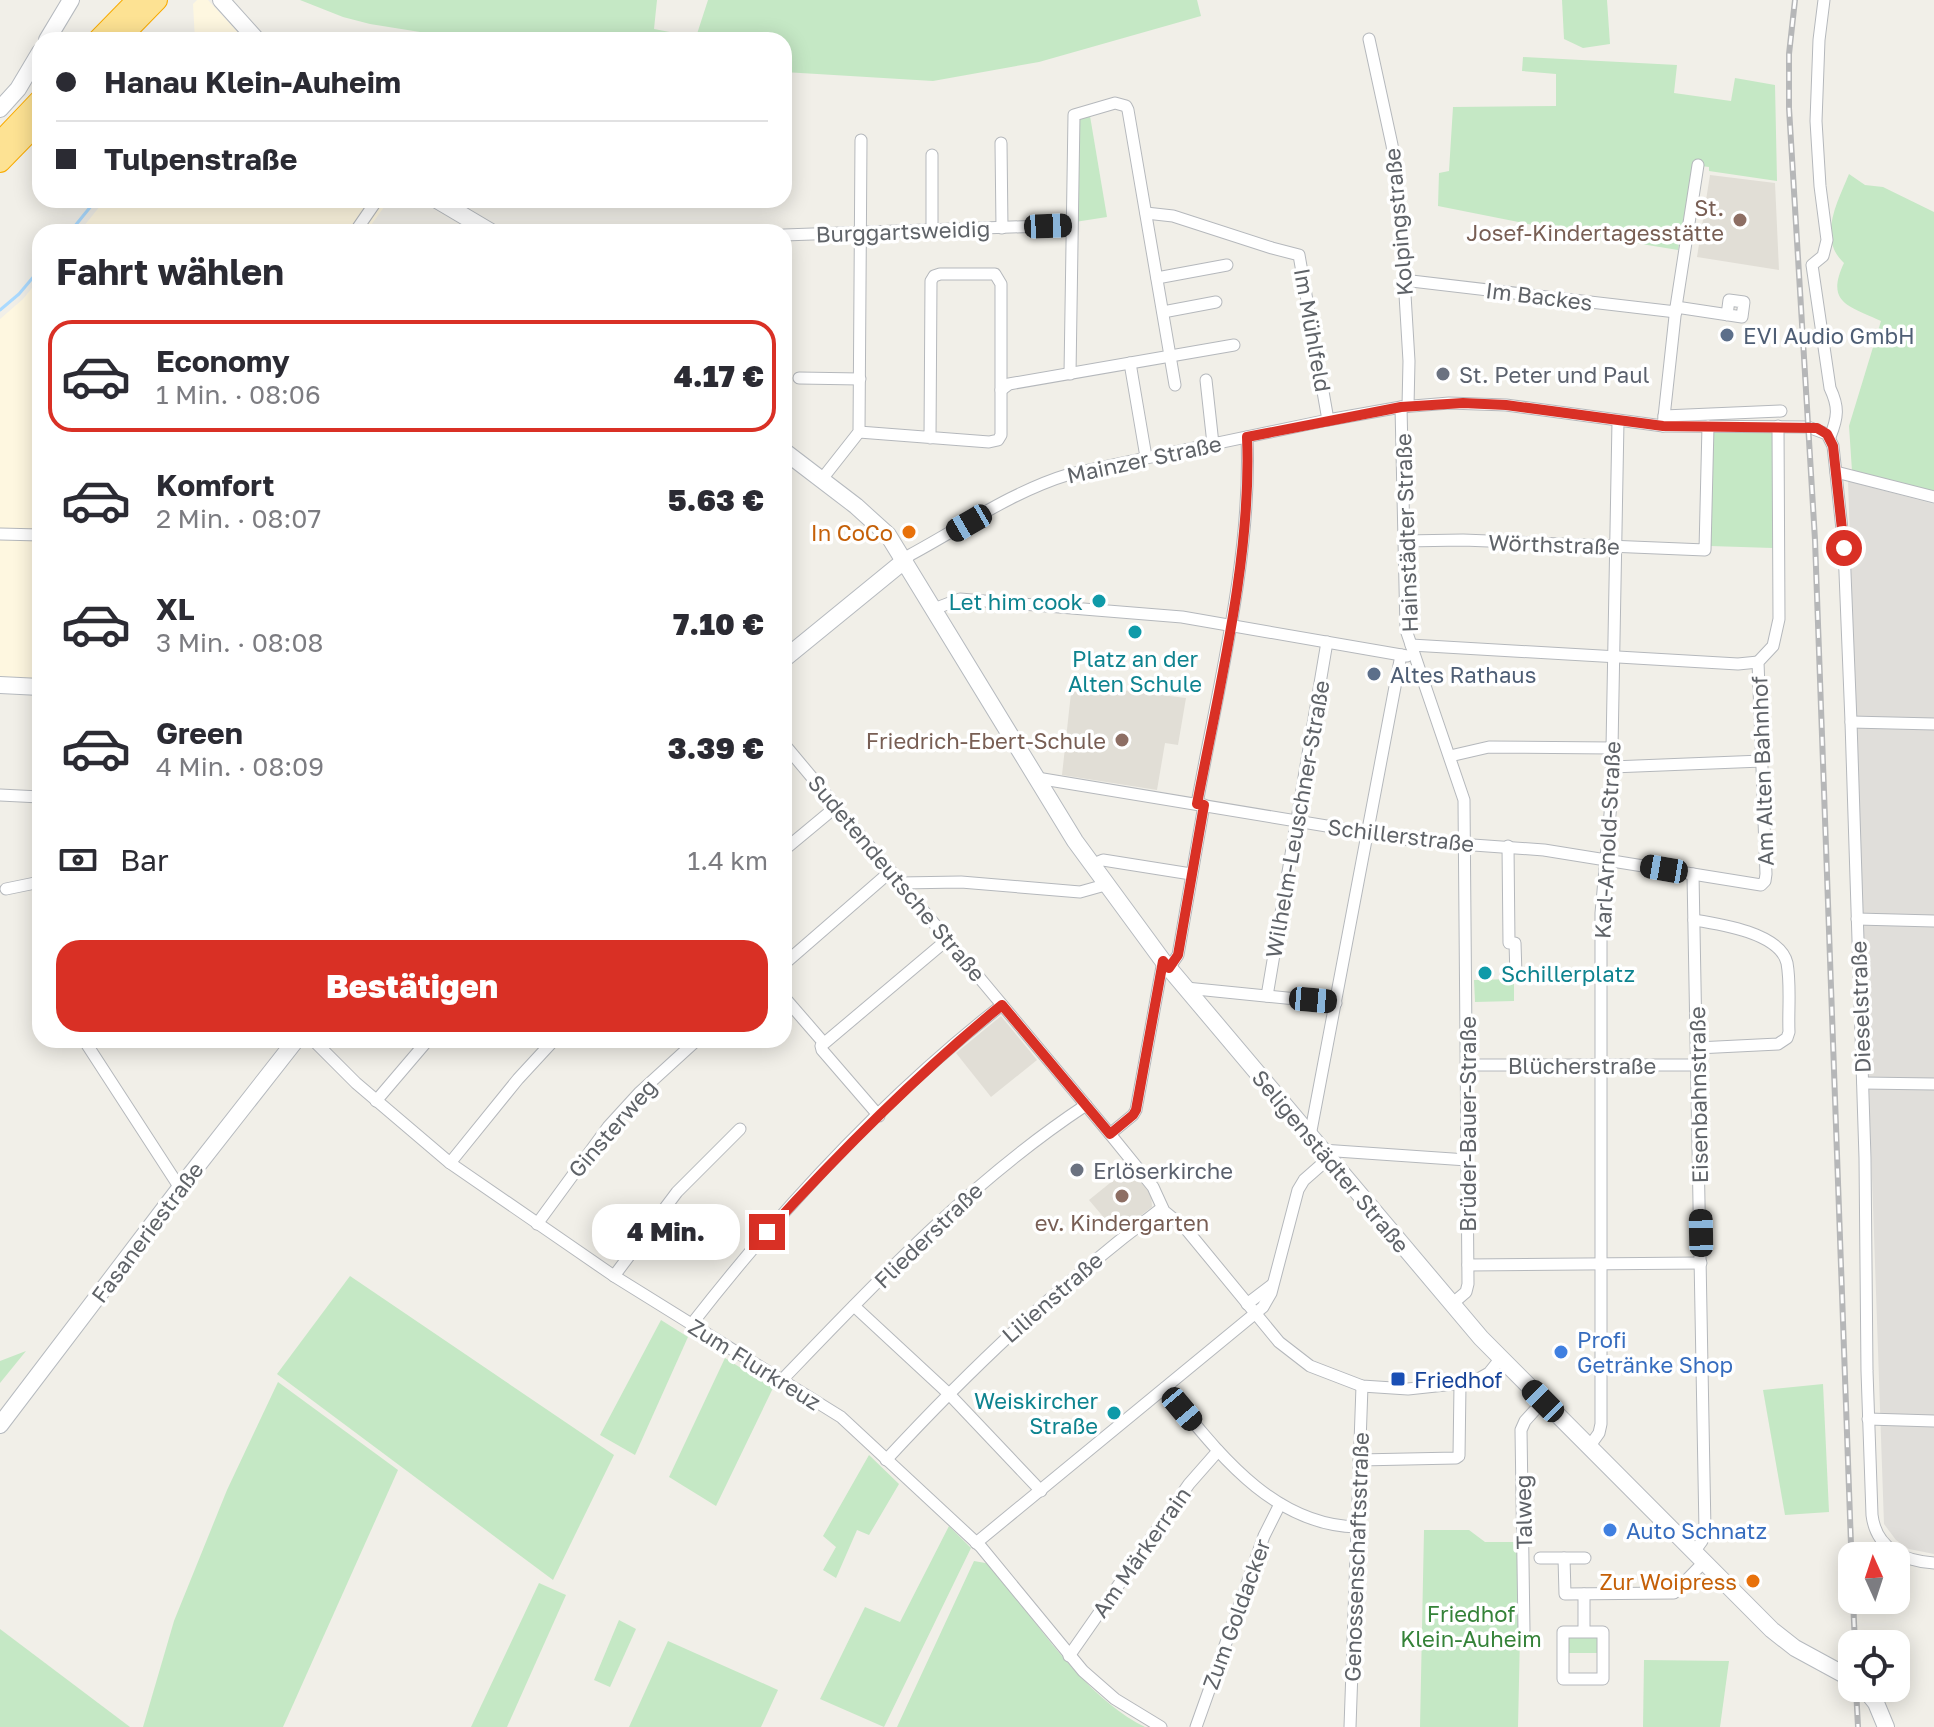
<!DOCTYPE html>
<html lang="de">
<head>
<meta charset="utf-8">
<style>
	body { margin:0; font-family:"Golos Text",sans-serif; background:#f7f7f7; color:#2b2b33; height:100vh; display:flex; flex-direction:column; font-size:30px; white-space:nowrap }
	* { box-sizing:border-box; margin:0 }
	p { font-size:26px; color:#7c7c81 }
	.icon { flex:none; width:44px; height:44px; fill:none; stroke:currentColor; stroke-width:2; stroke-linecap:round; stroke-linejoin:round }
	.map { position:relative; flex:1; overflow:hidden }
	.panel { position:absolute; left:32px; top:224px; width:760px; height:824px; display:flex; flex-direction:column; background:#fff; border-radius:24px; box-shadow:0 4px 20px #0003 }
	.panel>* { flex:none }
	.hud { position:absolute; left:32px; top:32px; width:760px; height:176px; border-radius:24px; box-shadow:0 4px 20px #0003; display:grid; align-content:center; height:176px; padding:0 24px; background:#fff }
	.needle { width:52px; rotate:357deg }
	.controls { position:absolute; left:1838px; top:1542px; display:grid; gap:16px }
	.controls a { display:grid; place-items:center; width:72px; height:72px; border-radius:16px; background:#fff; box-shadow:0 4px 20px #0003; font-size:40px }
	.end { position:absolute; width:36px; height:36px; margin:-18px; border:10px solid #d93025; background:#fff; box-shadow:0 0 0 4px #fff }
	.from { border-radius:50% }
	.bubble { position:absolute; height:56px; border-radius:24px; background:#fff; box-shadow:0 4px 20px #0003; font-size:26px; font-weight:800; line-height:56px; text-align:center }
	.car { position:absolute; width:24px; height:48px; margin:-24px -12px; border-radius:10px; box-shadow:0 0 6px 2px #0007; background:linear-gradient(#222 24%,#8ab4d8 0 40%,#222 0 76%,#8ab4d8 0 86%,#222 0) }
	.hud b { display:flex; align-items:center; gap:28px; height:76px; font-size:30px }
	.hud b+b { border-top:2px solid #e1e1e2 }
	.hud i { width:20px; height:20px; background:#2b2b33 }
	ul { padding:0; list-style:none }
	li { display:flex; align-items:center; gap:24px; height:112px; margin:0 16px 12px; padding:0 8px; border:4px solid transparent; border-radius:24px }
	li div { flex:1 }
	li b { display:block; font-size:30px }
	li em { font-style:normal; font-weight:800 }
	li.selected { border-color:#d93025 }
	li>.icon { width:72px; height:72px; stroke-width:1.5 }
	h2 { padding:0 24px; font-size:36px; line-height:96px }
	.pay { display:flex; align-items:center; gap:20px; height:88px; padding:0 24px; font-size:30px }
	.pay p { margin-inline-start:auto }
	.button { display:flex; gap:16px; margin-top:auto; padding:16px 24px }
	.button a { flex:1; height:92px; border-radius:24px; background:#d93025; color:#fff; font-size:32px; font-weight:800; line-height:92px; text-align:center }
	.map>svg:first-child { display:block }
</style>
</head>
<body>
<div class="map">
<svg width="1934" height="1727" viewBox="0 0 1934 1727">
	<rect width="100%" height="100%" fill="#f1efe8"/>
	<g fill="#fef7e0">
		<path d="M197 0H208L245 40H195L193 4Z"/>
		<path d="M105 200H389L366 232H79Z"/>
		<path d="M40 278V681L0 680V319L23 299Z"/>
	</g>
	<path fill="#e0deda" d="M1848 481 1934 504V1554L1909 1549 1896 1540 1884 1524Z"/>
	<g fill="#e1ded6">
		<path d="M1710 175 1775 183 1779 270 1697 257Z"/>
		<path d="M1072 684 1186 698 1178 745 1165 743 1157 790 1062 775Z"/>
		<path d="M1001 1016 1037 1060 991 1097 956 1053Z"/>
		<path d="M1131 1166 1151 1193 1152 1207 1117 1233 1089 1200Z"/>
	</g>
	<g fill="#c5e8c5">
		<path d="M300 0H657L654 29 696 37 708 0H1197L1201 16 1039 62 933 81 784 72V40H470L370 24 343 17Z"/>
		<path d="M1562 0H1607L1610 44 1583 48 1564 39Z"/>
		<path d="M1523 57 1677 65 1674 93 1731 101 1735 78 1775 85 1777 181 1709 171V167L1693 165 1678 250 1568 232 1438 206 1439 173 1449 171 1453 107 1556 106V74L1522 71Z"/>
		<path d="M1090 116 1107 217 1075 222V118Z"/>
		<path d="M1849 174 1865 185 1883 187 1934 212V491L1852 471 1849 426 1881 321C1849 306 1825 303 1844 263 1817 238 1838 201 1849 174Z"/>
		<path d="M1713 433H1773V548L1710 546Z"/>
		<path d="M1514 979V1001L1475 1002 1474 980Z"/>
		<path d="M350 1276 614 1455 553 1580 277 1374Z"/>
		<path d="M661 1320 688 1337 635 1455 600 1435Z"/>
		<path d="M26 1351 0 1383V1361Z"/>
		<path d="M725 1358 773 1388 716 1506 669 1477Z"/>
		<path d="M278 1382 398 1470 283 1727H143L174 1621 227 1490Z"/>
		<path d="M1823 1384 1829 1512 1785 1515 1763 1390Z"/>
		<path d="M869 1455 899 1484 869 1535 857 1530 836 1578 823 1570 836 1547 823 1536Z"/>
		<path d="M949 1526 971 1548 884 1727 820 1699 865 1607 900 1622Z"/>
		<path d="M1424 1530H1469L1485 1542H1522L1518 1727H1420Z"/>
		<path d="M974 1561 991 1564C1032 1617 1085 1698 1145 1727H897Z"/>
		<path d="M539 1583 566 1595 507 1727H471Z"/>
		<path d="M619 1620 636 1629 610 1687 594 1680Z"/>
		<path d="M0 1629 130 1727H0Z"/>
		<path d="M1597 1637V1653H1569V1638Z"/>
		<path d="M668 1641 778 1690 761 1727H629Z"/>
		<path d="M1644 1660 1729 1661 1720 1727H1643Z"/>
	</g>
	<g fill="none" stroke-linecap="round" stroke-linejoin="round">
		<g stroke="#aadaff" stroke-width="3">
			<path d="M70 232 96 200"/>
			<path d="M0 310 19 294 40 269"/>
		</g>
		<g stroke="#b5b8bc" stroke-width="13">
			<g id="street">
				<path d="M1824 0 1819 40 1816 121 1820 186 1827 240 1823 256 1812 265 1830 388C1839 407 1838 417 1830 437"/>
				<path d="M1369 39 1392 145 1399 195 1409 361 1408 406"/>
				<path d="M1001 143 1002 228"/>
				<path d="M1146 213 1173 216 1272 248 1299 255 1328 420"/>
				<path d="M932 230V155"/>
				<path d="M355 232 377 200"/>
				<path d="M784 235 1071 225"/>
				<path d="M1157 278 1227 265"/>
				<path d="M1403 280 1676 312"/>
				<path d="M1676 307 1742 317 1744 302 1729 300 1727 315"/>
				<path d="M1163 312 1216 302"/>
				<path d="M1130 363 1146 457"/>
				<path d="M1070 374 1074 115 1115 103 1126 106 1128 110 1175 385"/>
				<path d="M799 378 860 379"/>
				<path d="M1206 380 1213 444"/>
				<path d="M1001 390 1009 384 1234 345"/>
				<path d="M1401 407 1406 630 1464 800 1468 1284 1466 1292 1452 1304"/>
				<path d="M1664 416 1781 411"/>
				<path d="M1663 426 1676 307 1698 165"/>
				<path d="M859 432 989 442 998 440 1001 435V284L995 274H940L934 276 931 281 930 438"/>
				<path d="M1836 472 1934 497"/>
				<path d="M822 479 859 432 861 140"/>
				<path d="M0 534 40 535"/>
				<path d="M1404 541 1463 540 1705 550 1708 426"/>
				<path d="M904 561 910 555C962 527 1013 491 1070 474L1328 420 1401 407 1449 403 1506 405 1663 426 1808 427 1827 434 1833 446 1844 548 1851 722 1865 1158 1867 1371 1872 1515C1876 1548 1903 1561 1934 1563"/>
				<path d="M934 609 960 599 1182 617 1407 656"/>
				<path d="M1411 645 1738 664 1758 662"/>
				<path d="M1851 722 1934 724"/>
				<path d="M784 744 1110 1134 1153 1187 1164 1211 1186 1229 1279 1342 1310 1366 1362 1386 1408 1389 1473 1382 1489 1373 1501 1358"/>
				<path d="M1450 756 1489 747 1612 748"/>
				<path d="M1612 767 1762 761"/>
				<path d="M1037 778 1417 841 1544 850 1761 885 1765 881 1766 874 1758 662 1773 646 1779 619 1778 426"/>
				<path d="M0 795 40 797"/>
				<path d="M1197 804C1218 686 1252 557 1247 437"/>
				<path d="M1508 846 1509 943H1515L1516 975"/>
				<path d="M784 850 837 806"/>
				<path d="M1091 865 1103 860 1191 874"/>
				<path d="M1693 874 1705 1531 1702 1541 1694 1552"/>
				<path d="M900 883 961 882 1080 892 1105 885"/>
				<path d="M6 889 40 882"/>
				<path d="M1857 919 1934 921"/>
				<path d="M1694 920C1720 924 1780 933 1787 963 1791 985 1788 1010 1789 1032L1787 1038 1778 1044 1697 1048"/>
				<path d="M784 964 891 871"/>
				<path d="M1169 968 1178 955 1204 805"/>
				<path d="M1186 988 1336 1003"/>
				<path d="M1267 996 1327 642"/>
				<path d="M784 997 823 1042"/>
				<path d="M84 1040 180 1188"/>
				<path d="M313 1040 356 1083 450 1163 614 1276 841 1417 981 1547 1083 1671 1115 1699 1161 1727"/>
				<path d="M1467 1065H1697"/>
				<path d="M1863 1083 1934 1084"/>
				<path d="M376 1101 428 1040"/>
				<path d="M879 1116 822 1050 821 1046 948 939"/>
				<path d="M1110 1134 1133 1115 1136 1110 1163 961"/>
				<path d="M1310 1136 1401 655"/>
				<path d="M1322 1150 1467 1160"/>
				<path d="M450 1163 518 1079 554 1040"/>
				<path d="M537 1224 608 1127 640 1092 697 1040"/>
				<path d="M1468 1265 1701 1263"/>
				<path d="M614 1276 677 1192 740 1129"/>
				<path d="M1247 1304 1272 1285"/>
				<path d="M854 1306 949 1394 1041 1491"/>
				<path d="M691 1325C782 1208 886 1096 1002 1005"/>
				<path d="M782 1380C877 1281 971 1181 1086 1105"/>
				<path d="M1165 1388C1216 1449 1270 1525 1357 1527"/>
				<path d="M1868 1419 1934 1421"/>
				<path d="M1589 1447 1599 1433 1601 1424V913L1611 803 1618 421"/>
				<path d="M886 1460C974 1365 1059 1285 1162 1208"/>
				<path d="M1359 1460 1456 1458 1459 1456 1460 1385"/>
				<path d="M976 1543 1263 1307 1271 1293 1298 1190 1304 1180 1329 1158"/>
				<path d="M1540 1558H1564L1565 1594 1674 1593 1704 1562"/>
				<path d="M1564 1558H1585"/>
				<path d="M1524 1630 1521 1430 1525 1421 1543 1401"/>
				<path d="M1584 1632H1563V1679H1603V1632H1584V1594"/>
				<path d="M1069 1656 1189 1484 1218 1451"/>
				<path d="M1196 1727 1264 1536 1280 1504"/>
				<path d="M1350 1727 1362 1386"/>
			</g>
		</g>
		<g stroke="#b6babf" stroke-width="18">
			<g id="secondary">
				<path d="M221 0 257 40"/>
				<path d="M47 40 71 0"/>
				<path d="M0 109 18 89 40 52"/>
				<path d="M437 200 491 232"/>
				<path d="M784 451 856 506 888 535 1075 841 1163 961 1481 1338 1772 1630 1795 1648 1852 1679"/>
				<path d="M784 659 904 561"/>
				<path d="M0 685 40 687"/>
				<path d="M0 1425 180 1188 296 1040"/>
				<path d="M1864 1688 1876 1703 1886 1727"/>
			</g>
		</g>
		<g stroke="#f9ab00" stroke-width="22">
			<g id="highway">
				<path d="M98 40 137 0"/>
				<path d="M118 40 157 0"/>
				<path d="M0 142 40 100"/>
				<path d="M0 162 40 121"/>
			</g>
		</g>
		<use href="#street" stroke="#fff" stroke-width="11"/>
		<use href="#secondary" stroke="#fff" stroke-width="16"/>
		<use href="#highway" stroke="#fde293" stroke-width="20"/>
		<g stroke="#b6b7b8" stroke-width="6">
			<g id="rail">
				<path d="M1795 0 1789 54V108L1815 540 1852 1573"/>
				<path d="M1853 1600 1855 1644"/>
				<path d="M1856 1688 1858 1727"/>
			</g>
		</g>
		<use href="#rail" stroke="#fff" stroke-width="3" stroke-dasharray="9" stroke-linecap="butt"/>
	</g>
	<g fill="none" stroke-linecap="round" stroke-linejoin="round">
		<path stroke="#d93025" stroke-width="10" d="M767 1232C841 1151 917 1074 1002 1005L1110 1134 1133 1115 1136 1110 1163 961 1169 968 1178 955 1204 805 1197 804C1219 688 1252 555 1247 437L1401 407 1463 403 1506 405 1663 426 1817 428 1827 434 1833 446 1844 548"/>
	</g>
	<g fill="#8d6e63" stroke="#fff" stroke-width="3">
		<circle cx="1740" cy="220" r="8"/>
		<circle cx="1122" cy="740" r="8"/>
		<circle cx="1122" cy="1196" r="8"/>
	</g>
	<g fill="#5c6f8a" stroke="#fff" stroke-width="3">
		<circle cx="1727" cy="335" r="8"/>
		<circle cx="1374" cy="674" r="8"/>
	</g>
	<g fill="#6b7280" stroke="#fff" stroke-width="3">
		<circle cx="1443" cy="374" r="8"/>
		<circle cx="1077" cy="1170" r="8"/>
	</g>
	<g fill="#e8710a" stroke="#fff" stroke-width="3">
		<circle cx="909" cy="532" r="8"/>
		<circle cx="1753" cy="1581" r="8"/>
	</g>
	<g fill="#0f9aa8" stroke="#fff" stroke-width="3">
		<circle cx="1099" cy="601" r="8"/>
		<circle cx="1135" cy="632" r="8"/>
		<circle cx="1485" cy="973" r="8"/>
		<circle cx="1114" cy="1413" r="8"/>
	</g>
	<g fill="#3f7fe0" stroke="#fff" stroke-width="3">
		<circle cx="1561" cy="1352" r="8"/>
		<circle cx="1610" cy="1530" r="8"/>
	</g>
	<rect fill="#1a4fb4" stroke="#fff" stroke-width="3" x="1390" y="1371" width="16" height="16" rx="4"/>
	<g text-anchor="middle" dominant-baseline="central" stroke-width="7" stroke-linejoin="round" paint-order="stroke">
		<g font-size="22" fill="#785e54" stroke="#fff" text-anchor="end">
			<text x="1724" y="207">St.<tspan x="1724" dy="25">Josef-Kindertagesstätte</tspan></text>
			<text x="1106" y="740">Friedrich-Ebert-Schule</text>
			<text x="1122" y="1222" text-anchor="middle">ev. Kindergarten</text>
		</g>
		<g font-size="22" fill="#5f6368" stroke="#fff">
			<text transform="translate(1398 222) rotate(-95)">Kolpingstraße</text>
			<text transform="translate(903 231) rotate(-2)">Burggartsweidig</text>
			<text transform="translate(1539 296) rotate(7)">Im Backes</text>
			<text transform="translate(1313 330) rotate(80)">Im Mühlfeld</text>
			<text transform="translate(1144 459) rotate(-12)">Mainzer Straße</text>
			<text transform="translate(1406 533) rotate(-92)">Hainstädter Straße</text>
			<text transform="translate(1554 544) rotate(2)">Wörthstraße</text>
			<text transform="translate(1762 771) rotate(-92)">Am Alten Bahnhof</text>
			<text transform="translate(1297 819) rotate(-80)">Wilhelm-Leuschner-Straße</text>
			<text transform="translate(1401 835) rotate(7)">Schillerstraße</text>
			<text transform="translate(1607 840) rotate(-87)">Karl-Arnold-Straße</text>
			<text transform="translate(897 878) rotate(50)">Sudetendeutsche Straße</text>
			<text transform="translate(1860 1007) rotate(-92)">Dieselstraße</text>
			<text x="1582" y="1065">Blücherstraße</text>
			<text transform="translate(1698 1095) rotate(-91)">Eisenbahnstraße</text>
			<text transform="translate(1467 1124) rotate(-90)">Brüder-Bauer-Straße</text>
			<text transform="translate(612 1128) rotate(-49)">Ginsterweg</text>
			<text transform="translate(1331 1161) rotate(50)">Seligenstädter Straße</text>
			<text transform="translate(147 1232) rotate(-53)">Fasaneriestraße</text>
			<text transform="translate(928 1235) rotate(-44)">Fliederstraße</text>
			<text transform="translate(1052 1297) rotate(-41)">Lilienstraße</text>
			<text transform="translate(755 1364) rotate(32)">Zum Flurkreuz</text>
			<text transform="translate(1523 1512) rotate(-91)">Talweg</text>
			<text transform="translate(1141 1552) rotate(-55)">Am Märkerrain</text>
			<text transform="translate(1356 1557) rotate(-88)">Genossenschaftsstraße</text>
			<text transform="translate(1236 1614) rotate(-70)">Zum Goldacker</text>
		</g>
		<g font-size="22" fill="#4e5e75" stroke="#fff" text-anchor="start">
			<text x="1743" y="335">EVI Audio GmbH</text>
			<text x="1390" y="674">Altes Rathaus</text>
		</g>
		<g font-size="22" fill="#5b616d" stroke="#fff" text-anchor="start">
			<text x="1459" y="374">St. Peter und Paul</text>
			<text x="1093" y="1170">Erlöserkirche</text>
		</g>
		<g font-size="22" fill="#c56008" stroke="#fff" text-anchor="end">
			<text x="893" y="532">In CoCo</text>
			<text x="1737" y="1581">Zur Woipress</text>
		</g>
		<g font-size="22" fill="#0d838f" stroke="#fff" text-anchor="end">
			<text x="1083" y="601">Let him cook</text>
			<text x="1135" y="658" text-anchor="middle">Platz an der<tspan x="1135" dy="25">Alten Schule</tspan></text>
			<text x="1501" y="973" text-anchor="start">Schillerplatz</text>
			<text x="1098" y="1400">Weiskircher<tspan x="1098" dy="25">Straße</tspan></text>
		</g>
		<g font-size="22" fill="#366cbe" stroke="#fff" text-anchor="start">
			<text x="1577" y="1339">Profi<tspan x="1577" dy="25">Getränke Shop</tspan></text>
			<text x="1626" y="1530">Auto Schnatz</text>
		</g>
		<g font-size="22" fill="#164399" stroke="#fff" text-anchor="start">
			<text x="1414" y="1379">Friedhof</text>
		</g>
		<g font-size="22" fill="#348238" stroke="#fff">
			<text x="1471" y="1613">Friedhof<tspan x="1471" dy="25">Klein-Auheim</tspan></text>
		</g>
	</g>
</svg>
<div class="controls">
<a><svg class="needle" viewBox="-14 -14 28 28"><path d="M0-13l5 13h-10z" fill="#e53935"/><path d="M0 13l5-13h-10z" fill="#7c7c81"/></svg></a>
<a><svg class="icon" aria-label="locate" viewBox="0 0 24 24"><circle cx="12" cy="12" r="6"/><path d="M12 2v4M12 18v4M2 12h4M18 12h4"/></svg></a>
</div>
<i class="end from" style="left:1844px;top:548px"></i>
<i class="end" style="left:767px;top:1232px"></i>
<div class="bubble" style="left:592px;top:1204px;width:148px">4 Min.</div>
<i class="car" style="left:1048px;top:226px;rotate:88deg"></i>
<i class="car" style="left:969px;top:523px;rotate:240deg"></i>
<i class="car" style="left:1664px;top:869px;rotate:280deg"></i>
<i class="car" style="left:1313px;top:1000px;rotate:95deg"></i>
<i class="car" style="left:1701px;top:1233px;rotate:359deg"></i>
<i class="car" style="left:1543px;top:1401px;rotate:315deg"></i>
<i class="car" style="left:1182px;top:1409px;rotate:140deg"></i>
<div class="hud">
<b><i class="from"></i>Hanau Klein-Auheim</b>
<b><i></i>Tulpenstraße</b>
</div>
<section class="panel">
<h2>Fahrt wählen</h2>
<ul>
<li class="selected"><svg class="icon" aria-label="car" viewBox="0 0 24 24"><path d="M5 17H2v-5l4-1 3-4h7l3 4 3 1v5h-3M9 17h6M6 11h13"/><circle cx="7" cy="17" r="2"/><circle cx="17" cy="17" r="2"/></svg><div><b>Economy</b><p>1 Min. · 08:06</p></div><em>4.17 €</em></li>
<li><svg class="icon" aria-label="car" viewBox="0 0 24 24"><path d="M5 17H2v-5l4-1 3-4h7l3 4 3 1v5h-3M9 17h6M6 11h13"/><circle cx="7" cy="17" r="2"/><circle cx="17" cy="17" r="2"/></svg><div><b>Komfort</b><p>2 Min. · 08:07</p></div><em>5.63 €</em></li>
<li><svg class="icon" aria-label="car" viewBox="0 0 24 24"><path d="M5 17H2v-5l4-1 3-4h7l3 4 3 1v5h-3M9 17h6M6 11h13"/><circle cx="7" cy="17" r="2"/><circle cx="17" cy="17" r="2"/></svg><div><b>XL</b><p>3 Min. · 08:08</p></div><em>7.10 €</em></li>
<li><svg class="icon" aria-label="car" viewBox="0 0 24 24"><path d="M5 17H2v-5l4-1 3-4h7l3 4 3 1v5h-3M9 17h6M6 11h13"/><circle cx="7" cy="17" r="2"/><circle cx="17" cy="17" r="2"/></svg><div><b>Green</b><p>4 Min. · 08:09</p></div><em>3.39 €</em></li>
</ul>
<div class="pay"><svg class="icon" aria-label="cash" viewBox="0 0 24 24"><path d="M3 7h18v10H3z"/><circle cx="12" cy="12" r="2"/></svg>Bar<p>1.4 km</p></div>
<div class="button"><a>Bestätigen</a></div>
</section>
</div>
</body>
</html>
